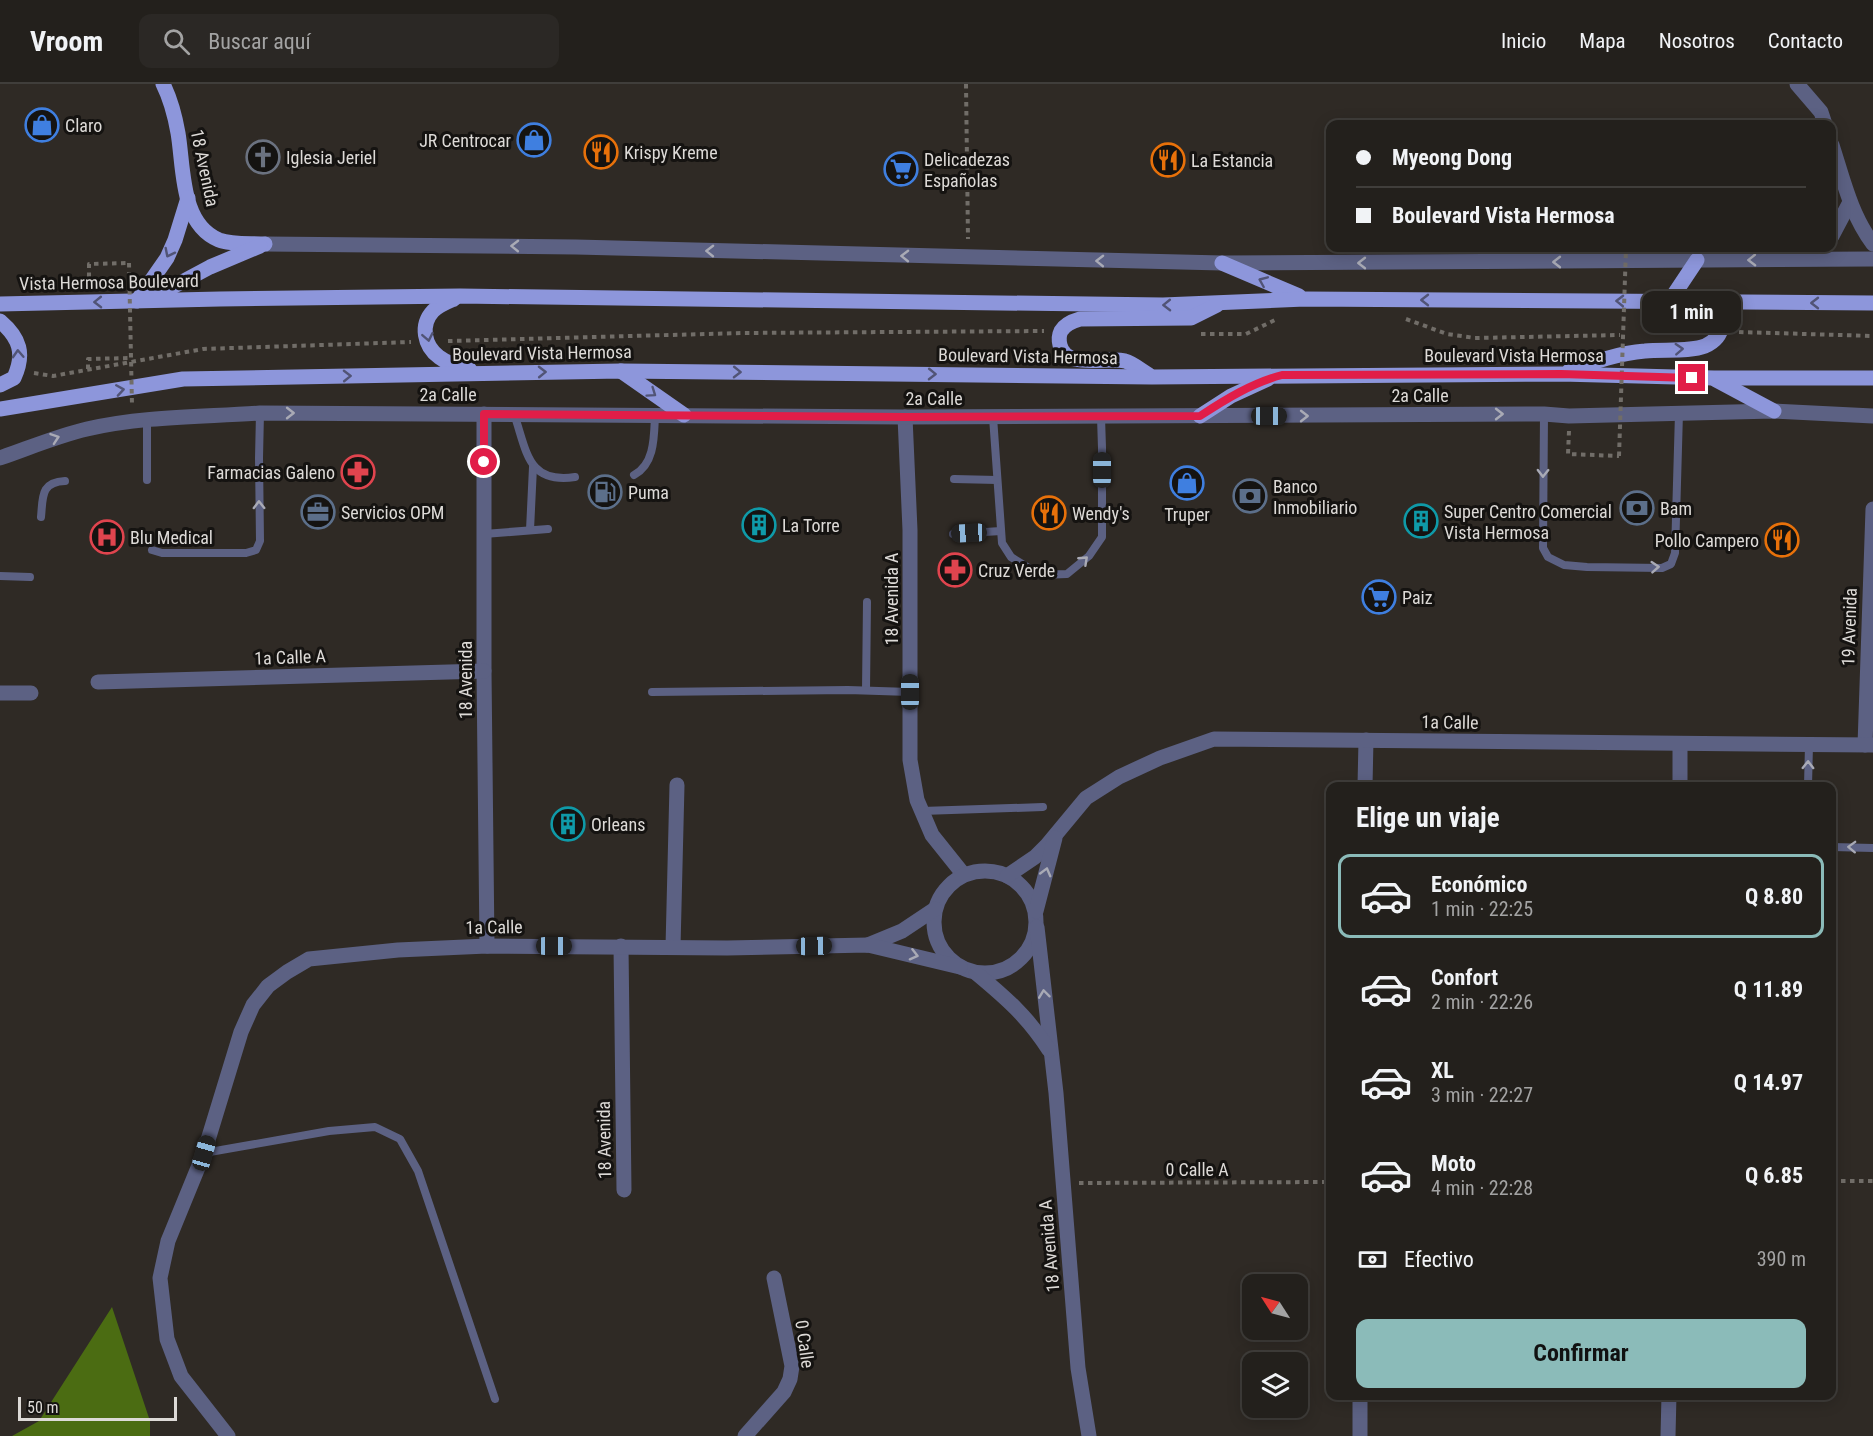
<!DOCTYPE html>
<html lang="es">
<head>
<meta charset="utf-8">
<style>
	body { margin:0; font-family:"Roboto Condensed",sans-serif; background:#2b2825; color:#f1f3f6; height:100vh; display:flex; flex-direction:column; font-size:22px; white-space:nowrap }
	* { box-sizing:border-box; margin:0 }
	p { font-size:20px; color:#a3a3a3 }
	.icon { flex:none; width:33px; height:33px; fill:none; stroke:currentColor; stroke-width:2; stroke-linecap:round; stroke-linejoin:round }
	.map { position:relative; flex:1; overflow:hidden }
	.panel { position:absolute; left:1326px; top:698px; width:510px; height:618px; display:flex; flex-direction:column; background:#23201c; border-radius:12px; box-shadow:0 3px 15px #0003,0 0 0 2px #403e3b }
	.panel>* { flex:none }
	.hud { position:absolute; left:1326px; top:36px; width:510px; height:132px; border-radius:12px; box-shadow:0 3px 15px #0003,0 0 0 2px #403e3b; display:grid; align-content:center; height:132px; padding:0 30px; background:#23201c }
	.needle { width:39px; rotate:306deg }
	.buttons { position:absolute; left:1242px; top:1190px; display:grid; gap:12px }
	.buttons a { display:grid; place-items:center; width:66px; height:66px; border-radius:12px; background:#23201c; box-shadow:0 3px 15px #0003,0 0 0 2px #403e3b; font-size:30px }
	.scale { position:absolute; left:18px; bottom:15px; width:159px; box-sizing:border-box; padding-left:6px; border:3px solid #dddad7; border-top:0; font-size:16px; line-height:21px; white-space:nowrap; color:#dddad7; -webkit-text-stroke:4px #151311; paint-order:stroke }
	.end { position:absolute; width:27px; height:27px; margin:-14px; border:8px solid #e11d48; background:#fff; box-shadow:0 0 0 3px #fff }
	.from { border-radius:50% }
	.bubble { position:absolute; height:42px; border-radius:12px; background:#23201c; box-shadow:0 3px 15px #0003,0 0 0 2px #403e3b; font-size:20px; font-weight:700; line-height:42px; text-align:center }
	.car { position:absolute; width:18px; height:36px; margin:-18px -9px; border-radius:8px; box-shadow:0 0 4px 2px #0007; background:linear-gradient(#222 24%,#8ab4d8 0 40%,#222 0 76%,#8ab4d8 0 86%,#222 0) }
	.hud b { display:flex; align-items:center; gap:21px; height:57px; font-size:22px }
	.hud b+b { border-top:2px solid #403e3b }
	.hud i { width:15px; height:15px; background:#f1f3f6 }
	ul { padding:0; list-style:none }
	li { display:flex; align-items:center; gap:18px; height:84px; margin:0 12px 9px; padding:0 18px; border:3px solid transparent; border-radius:12px }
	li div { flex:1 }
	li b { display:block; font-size:22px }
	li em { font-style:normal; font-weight:700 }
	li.current { border-color:#8bbbb9 }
	li>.icon { width:54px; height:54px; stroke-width:1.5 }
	h2 { padding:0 30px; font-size:27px; line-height:72px }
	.pay { display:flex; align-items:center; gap:15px; height:66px; padding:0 30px; font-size:22px }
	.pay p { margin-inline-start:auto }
	.button { display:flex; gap:12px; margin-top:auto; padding:12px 30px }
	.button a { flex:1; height:69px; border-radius:12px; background:#8bbbb9; color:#111; font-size:24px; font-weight:700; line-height:69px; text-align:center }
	header { display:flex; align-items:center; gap:36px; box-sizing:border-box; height:84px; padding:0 30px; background:#23201c; border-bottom:2px solid #403e3b }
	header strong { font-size:28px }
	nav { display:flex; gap:33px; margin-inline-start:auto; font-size:21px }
	.search { width:420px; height:54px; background:#2b2825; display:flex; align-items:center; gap:15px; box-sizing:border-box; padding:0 21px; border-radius:12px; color:#a3a3a3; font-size:22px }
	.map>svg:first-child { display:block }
</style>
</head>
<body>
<header>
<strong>Vroom</strong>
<div class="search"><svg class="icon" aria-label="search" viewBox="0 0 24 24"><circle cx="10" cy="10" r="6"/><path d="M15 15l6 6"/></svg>Buscar aquí</div>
<nav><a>Inicio</a><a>Mapa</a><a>Nosotros</a><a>Contacto</a></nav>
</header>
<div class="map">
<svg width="1873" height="1352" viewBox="0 0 1873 1352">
	<rect width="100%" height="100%" fill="#2f2a25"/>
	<path fill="#4b6c12" d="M112 1223 150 1337V1352H12L39 1337Z"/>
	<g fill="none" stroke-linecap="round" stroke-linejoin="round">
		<g stroke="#716d68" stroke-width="4" stroke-dasharray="4.5 4.5" stroke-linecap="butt">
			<path d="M966 0 968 155"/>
			<path d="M89 202V180L129 179"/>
			<path d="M1406 235 1447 250 1475 254 1620 251"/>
			<path d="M1739 248 1873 252"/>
			<path d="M1201 250H1246L1277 235"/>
			<path d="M448 257 742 249 1044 247"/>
			<path d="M88 285V275L131 274"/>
			<path d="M34 289 53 292 203 265 411 258"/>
			<path d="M1569 347 1568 370 1619 372"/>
			<path d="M1832 1097H1873"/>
			<path d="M1079 1099 1330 1098"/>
		</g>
		<g stroke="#5c6183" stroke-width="8">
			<path d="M514 330C527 367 527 400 575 393"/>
			<path d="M1544 330 1543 464 1548 473 1564 481 1587 483 1662 484 1671 480 1675 469 1679 329"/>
			<path d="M993 333 1002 459 1011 473 1040 491 1067 490 1089 472 1102 453V364L1101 333"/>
			<path d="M147 336V396"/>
			<path d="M634 391C655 380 654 352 655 331"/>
			<path d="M954 395 997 396"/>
			<path d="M41 433C43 414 40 398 65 397"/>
			<path d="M530 446 533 383"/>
			<path d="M484 450 548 445"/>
			<path d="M953 450 1001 447"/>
			<path d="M152 466 162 469H246L256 466 260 457 259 374 260 329"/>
			<path d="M0 492 30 493"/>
			<path d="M866 606 867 518"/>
			<path d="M652 608 848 606 910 608"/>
			<path d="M1808 702 1809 661"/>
			<path d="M922 727 1043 723"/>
			<path d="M1832 763 1873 764"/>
			<path d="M204 1069 329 1047 375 1043 400 1055 418 1087 495 1315"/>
		</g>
		<g stroke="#5c6183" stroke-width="15">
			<path d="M1797 0 1821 28 1825 40"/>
			<path d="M1832 61C1843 95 1851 131 1873 160"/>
			<path d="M1832 152 1850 118"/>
			<path d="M484 330V587L487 862"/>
			<path d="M905 333 910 446V676L917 716 932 751 964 791"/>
			<path d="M98 598 484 587"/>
			<path d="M0 609H31"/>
			<path d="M1865 661 1873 425"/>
			<path d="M1365 702 1366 656"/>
			<path d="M1680 702V660"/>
			<circle cx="985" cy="838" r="51"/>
			<path d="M1007 792 1035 773 1047 761 1086 714 1119 693 1160 674 1214 655 1873 661"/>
			<path d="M1036 827 1055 754"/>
			<path d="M1037 843 1056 1009 1078 1284 1089 1352"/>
			<path d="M868 861 902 847 935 825"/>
			<path d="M621 862 624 1106"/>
			<path d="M673 863 677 701"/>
			<path d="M976 889C1006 914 1028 933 1049 966"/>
			<path d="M228 1352 181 1292 167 1255 160 1194 168 1157 204 1069 241 948 253 921 268 902 287 888 309 875 398 866 487 862 727 864 868 861 960 883"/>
			<path d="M745 1352 784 1308 790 1295 792 1282 774 1194"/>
			<path d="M1360 1352V1311"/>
			<path d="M1668 1352 1669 1311"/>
		</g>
		<g stroke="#5c6183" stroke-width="15">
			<path d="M265 160 576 163 1222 179 1873 175"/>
			<path d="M0 374C29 364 57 352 87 345 143 332 203 333 260 329L905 333 1544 330 1569 332 1774 327 1873 332"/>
		</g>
		<g stroke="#8d96db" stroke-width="15">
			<path d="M163 0C171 16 175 32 178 49 184 84 180 140 219 156 232 161 251 159 265 160"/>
			<path d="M1222 179 1299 212"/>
			<path d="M152 214 210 183 260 162"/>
			<path d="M454 215C447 218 439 221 433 227 420 241 424 262 439 273 448 280 460 283 470 286"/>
			<path d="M137 217 167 174 175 156 188 114"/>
			<path d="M1669 218 1697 176"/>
			<path d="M0 220 220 215 460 212 1163 221 1305 215 1873 219"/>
			<path d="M0 237C20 254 25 270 14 294L0 301"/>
			<path d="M621 287 684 331"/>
			<path d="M1569 287C1594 278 1619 269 1645 267 1662 265 1690 268 1705 262 1725 253 1728 231 1711 218"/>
			<path d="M1149 291C1142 287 1133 279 1125 277 1108 272 1065 286 1060 261 1059 257 1059 251 1061 247 1065 240 1073 237 1080 235L1191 234 1217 221"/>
			<path d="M1716 296 1774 327"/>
			<path d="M0 325 183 295 621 287 1152 293 1561 290 1714 294H1873"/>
			<path d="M1200 332 1231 312 1268 295"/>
		</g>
		<g stroke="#716d68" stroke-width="4" stroke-dasharray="4.5 4.5" stroke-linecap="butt">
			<path d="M129 179 132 321"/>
			<path d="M1619 372 1626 164"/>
		</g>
	</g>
	<defs><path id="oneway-chevron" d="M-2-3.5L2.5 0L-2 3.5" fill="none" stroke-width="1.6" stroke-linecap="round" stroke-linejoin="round" transform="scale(1.5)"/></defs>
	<g stroke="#a9aab5">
		<use href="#oneway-chevron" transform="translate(515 162) rotate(-179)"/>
		<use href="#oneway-chevron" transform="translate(710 167) rotate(-179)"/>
		<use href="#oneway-chevron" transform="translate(905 172) rotate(-179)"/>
		<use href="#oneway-chevron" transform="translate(1752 176) rotate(179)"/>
		<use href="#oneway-chevron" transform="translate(1100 177) rotate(-179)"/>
		<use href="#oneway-chevron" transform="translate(1557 178) rotate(180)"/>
		<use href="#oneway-chevron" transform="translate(1362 179) rotate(180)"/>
		<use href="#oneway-chevron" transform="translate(290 329)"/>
		<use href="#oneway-chevron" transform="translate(1499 330)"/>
		<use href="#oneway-chevron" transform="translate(1304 332)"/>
		<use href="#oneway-chevron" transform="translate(55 354) rotate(-19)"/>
		<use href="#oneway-chevron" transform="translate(1543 389) rotate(91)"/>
		<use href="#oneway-chevron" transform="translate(259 421) rotate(-91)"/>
		<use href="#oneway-chevron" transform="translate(1084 476) rotate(-43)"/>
		<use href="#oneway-chevron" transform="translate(1655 483) rotate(-4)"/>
		<use href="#oneway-chevron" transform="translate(1808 681) rotate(-89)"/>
		<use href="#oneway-chevron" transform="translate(1852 763) rotate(-178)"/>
		<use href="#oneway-chevron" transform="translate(1046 788) rotate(-75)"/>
		<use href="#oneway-chevron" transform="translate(914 871) rotate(14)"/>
		<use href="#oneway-chevron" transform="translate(1044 910) rotate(-97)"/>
	</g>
	<g stroke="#515476">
		<use href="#oneway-chevron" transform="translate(169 169) rotate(117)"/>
		<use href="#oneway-chevron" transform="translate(1263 197) rotate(-157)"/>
		<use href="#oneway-chevron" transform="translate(1425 216) rotate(-180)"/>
		<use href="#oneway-chevron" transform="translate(1620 217) rotate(-179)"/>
		<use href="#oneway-chevron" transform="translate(98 218) rotate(179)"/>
		<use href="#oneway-chevron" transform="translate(1815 219) rotate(-180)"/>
		<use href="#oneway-chevron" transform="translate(1167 221) rotate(179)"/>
		<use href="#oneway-chevron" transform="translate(428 253) rotate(79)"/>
		<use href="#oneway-chevron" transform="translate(1679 265) rotate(-3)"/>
		<use href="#oneway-chevron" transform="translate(18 270) rotate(-93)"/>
		<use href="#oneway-chevron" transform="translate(542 288) rotate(-1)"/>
		<use href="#oneway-chevron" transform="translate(737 288) rotate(1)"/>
		<use href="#oneway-chevron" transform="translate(932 290) rotate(1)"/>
		<use href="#oneway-chevron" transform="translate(347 292) rotate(-1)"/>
		<use href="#oneway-chevron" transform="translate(120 306) rotate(-9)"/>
		<use href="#oneway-chevron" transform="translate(652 309) rotate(35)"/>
	</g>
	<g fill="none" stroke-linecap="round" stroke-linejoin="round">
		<path stroke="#e11d48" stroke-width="8" d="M484 378V330L905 333 1200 332C1226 315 1252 299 1282 291L1561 290 1692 294"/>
	</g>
	<defs>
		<g id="shop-ring" transform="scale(1.725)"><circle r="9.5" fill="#151311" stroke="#3f7fe0" stroke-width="1.5"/><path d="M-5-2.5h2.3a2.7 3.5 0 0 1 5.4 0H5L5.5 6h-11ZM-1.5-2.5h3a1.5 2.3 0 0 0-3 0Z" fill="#3f7fe0"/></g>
		<g id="restaurant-ring" transform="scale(1.725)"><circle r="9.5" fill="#151311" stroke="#e8710a" stroke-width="1.5"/><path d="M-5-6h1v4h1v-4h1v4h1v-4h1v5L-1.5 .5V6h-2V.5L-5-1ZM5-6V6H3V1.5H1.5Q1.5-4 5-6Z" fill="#e8710a"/></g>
		<g id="church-ring" transform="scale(1.725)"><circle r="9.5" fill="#151311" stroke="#6b7280" stroke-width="1.5"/><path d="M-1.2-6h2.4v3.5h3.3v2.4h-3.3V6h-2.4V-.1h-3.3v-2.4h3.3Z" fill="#6b7280"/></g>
		<g id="supermarket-ring" transform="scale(1.725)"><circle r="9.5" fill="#151311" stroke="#3f7fe0" stroke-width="1.5"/><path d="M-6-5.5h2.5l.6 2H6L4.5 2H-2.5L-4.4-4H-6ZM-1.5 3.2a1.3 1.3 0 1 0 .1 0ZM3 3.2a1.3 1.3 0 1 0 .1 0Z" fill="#3f7fe0"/></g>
		<g id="pharmacy-ring" transform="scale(1.725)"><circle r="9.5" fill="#151311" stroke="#e0444e" stroke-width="1.5"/><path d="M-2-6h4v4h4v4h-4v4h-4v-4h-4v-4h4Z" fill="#e0444e"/></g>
		<g id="fuel-ring" transform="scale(1.725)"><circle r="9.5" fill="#151311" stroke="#5c6f8a" stroke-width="1.5"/><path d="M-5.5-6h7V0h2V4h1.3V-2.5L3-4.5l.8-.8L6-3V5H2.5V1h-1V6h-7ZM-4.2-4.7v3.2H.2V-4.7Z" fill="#5c6f8a"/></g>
		<g id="bank-ring" transform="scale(1.725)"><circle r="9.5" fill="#151311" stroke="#5c6f8a" stroke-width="1.5"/><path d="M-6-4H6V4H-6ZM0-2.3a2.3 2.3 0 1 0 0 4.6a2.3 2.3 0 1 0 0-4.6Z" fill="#5c6f8a"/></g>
		<g id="office-ring" transform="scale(1.725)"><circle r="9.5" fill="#151311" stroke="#5c6f8a" stroke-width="1.5"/><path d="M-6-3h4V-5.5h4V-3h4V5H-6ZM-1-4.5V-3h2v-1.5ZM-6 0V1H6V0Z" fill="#5c6f8a"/></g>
		<g id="building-ring" transform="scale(1.725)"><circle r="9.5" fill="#151311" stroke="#0f9aa8" stroke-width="1.5"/><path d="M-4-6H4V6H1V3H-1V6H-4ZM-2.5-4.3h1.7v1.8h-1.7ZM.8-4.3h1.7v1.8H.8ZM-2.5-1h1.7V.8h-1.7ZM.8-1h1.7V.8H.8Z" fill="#0f9aa8"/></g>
		<g id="hospital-ring" transform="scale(1.725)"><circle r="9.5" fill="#151311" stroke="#e0444e" stroke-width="1.5"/><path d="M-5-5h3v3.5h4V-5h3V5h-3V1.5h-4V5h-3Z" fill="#e0444e"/></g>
	</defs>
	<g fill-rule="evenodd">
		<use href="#shop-ring" x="42" y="41"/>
		<use href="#shop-ring" x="534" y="56"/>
		<use href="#restaurant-ring" x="601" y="68"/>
		<use href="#church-ring" x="263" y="73"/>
		<use href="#restaurant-ring" x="1168" y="76"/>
		<use href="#supermarket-ring" x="901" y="85"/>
		<use href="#pharmacy-ring" x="358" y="388"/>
		<use href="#shop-ring" x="1187" y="399"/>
		<use href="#fuel-ring" x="605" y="408"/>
		<use href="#bank-ring" x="1250" y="412"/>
		<use href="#bank-ring" x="1637" y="424"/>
		<use href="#office-ring" x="318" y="428"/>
		<use href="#restaurant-ring" x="1049" y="429"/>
		<use href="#building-ring" x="1421" y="437"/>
		<use href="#building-ring" x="759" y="441"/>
		<use href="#hospital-ring" x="107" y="453"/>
		<use href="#restaurant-ring" x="1782" y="456"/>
		<use href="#pharmacy-ring" x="955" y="486"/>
		<use href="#supermarket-ring" x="1379" y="513"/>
		<use href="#building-ring" x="568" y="740"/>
	</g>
	<g text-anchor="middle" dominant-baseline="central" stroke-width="6" stroke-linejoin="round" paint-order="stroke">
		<g font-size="18" fill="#dddad7" stroke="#151311" text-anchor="start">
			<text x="65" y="41">Claro</text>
			<text x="511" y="56" text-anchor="end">JR Centrocar</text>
			<text x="624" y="68">Krispy Kreme</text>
			<text x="286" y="73">Iglesia Jeriel</text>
			<text x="924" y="75">Delicadezas<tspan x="924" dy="21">Españolas</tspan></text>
			<text x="1191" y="76">La Estancia</text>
			<text x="335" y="388" text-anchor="end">Farmacias Galeno</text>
			<text x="1273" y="402">Banco<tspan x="1273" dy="21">Inmobiliario</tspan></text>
			<text x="628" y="408">Puma</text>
			<text x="1660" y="424">Bam</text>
			<text x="1444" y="427">Super Centro Comercial<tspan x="1444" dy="21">Vista Hermosa</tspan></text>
			<text x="341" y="428">Servicios OPM</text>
			<text x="1072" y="429">Wendy's</text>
			<text x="1187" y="430" text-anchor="middle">Truper</text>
			<text x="782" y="441">La Torre</text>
			<text x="130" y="453">Blu Medical</text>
			<text x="1759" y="456" text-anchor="end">Pollo Campero</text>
			<text x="978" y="486">Cruz Verde</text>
			<text x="1402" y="513">Paiz</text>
			<text x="591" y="740">Orleans</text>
		</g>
		<g font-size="18" fill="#dddad7" stroke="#151311">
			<text transform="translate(205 84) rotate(78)">18 Avenida</text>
			<text transform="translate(109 198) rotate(-1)">Vista Hermosa Boulevard</text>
			<text transform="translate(542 269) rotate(-1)">Boulevard Vista Hermosa</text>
			<text x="1514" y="271">Boulevard Vista Hermosa</text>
			<text transform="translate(1028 272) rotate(1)">Boulevard Vista Hermosa</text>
			<text x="448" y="310">2a Calle</text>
			<text x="1420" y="311">2a Calle</text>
			<text x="934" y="314">2a Calle</text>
			<text transform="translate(891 515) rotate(-90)">18 Avenida A</text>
			<text transform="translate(1849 543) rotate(-88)">19 Avenida</text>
			<text transform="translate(290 573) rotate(-2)">1a Calle A</text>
			<text transform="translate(465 596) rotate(-90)">18 Avenida</text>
			<text transform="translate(1450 638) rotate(1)">1a Calle</text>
			<text transform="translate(494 843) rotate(-1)">1a Calle</text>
			<text transform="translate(604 1056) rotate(-91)">18 Avenida</text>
			<text x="1197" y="1085">0 Calle A</text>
			<text transform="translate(1049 1162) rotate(-95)">18 Avenida A</text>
			<text transform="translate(805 1260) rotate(82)">0 Calle</text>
		</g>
	</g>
</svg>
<div class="buttons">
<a><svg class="needle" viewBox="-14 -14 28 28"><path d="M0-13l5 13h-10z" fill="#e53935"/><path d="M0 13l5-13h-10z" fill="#a3a3a3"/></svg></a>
<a><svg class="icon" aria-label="layers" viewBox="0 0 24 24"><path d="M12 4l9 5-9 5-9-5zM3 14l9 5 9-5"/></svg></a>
</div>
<div class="scale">50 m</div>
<i class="end from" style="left:484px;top:378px"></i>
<i class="end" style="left:1692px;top:294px"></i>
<div class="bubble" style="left:1642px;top:207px;width:99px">1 min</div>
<i class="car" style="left:1269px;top:332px;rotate:90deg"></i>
<i class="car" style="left:1102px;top:386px;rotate:0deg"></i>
<i class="car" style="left:969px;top:449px;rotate:267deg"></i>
<i class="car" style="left:910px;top:608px;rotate:0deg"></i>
<i class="car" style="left:554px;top:862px;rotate:90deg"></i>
<i class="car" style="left:814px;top:862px;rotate:89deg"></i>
<i class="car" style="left:204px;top:1069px;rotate:16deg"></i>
<div class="hud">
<b><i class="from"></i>Myeong Dong</b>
<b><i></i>Boulevard Vista Hermosa</b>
</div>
<section class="panel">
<h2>Elige un viaje</h2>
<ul>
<li class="current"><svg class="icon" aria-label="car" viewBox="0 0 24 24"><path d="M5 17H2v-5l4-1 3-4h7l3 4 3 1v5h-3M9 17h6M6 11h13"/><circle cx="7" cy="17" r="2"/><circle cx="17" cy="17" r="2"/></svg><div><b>Económico</b><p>1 min · 22:25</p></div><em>Q 8.80</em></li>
<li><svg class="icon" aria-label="car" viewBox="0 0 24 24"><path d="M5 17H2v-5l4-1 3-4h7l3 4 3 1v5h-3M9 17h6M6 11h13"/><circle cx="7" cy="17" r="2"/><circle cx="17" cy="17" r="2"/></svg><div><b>Confort</b><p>2 min · 22:26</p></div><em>Q 11.89</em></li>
<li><svg class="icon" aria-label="car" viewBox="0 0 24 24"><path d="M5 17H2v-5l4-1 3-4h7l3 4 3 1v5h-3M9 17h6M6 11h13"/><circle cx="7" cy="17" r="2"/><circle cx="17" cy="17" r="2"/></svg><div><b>XL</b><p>3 min · 22:27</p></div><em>Q 14.97</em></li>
<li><svg class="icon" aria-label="car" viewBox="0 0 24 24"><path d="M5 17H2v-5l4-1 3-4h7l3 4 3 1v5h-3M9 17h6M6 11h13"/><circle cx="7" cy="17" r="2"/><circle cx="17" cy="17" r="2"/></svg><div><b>Moto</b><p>4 min · 22:28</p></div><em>Q 6.85</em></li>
</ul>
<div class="pay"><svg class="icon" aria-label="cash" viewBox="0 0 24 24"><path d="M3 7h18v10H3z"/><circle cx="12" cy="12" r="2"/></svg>Efectivo<p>390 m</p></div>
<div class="button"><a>Confirmar</a></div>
</section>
</div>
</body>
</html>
